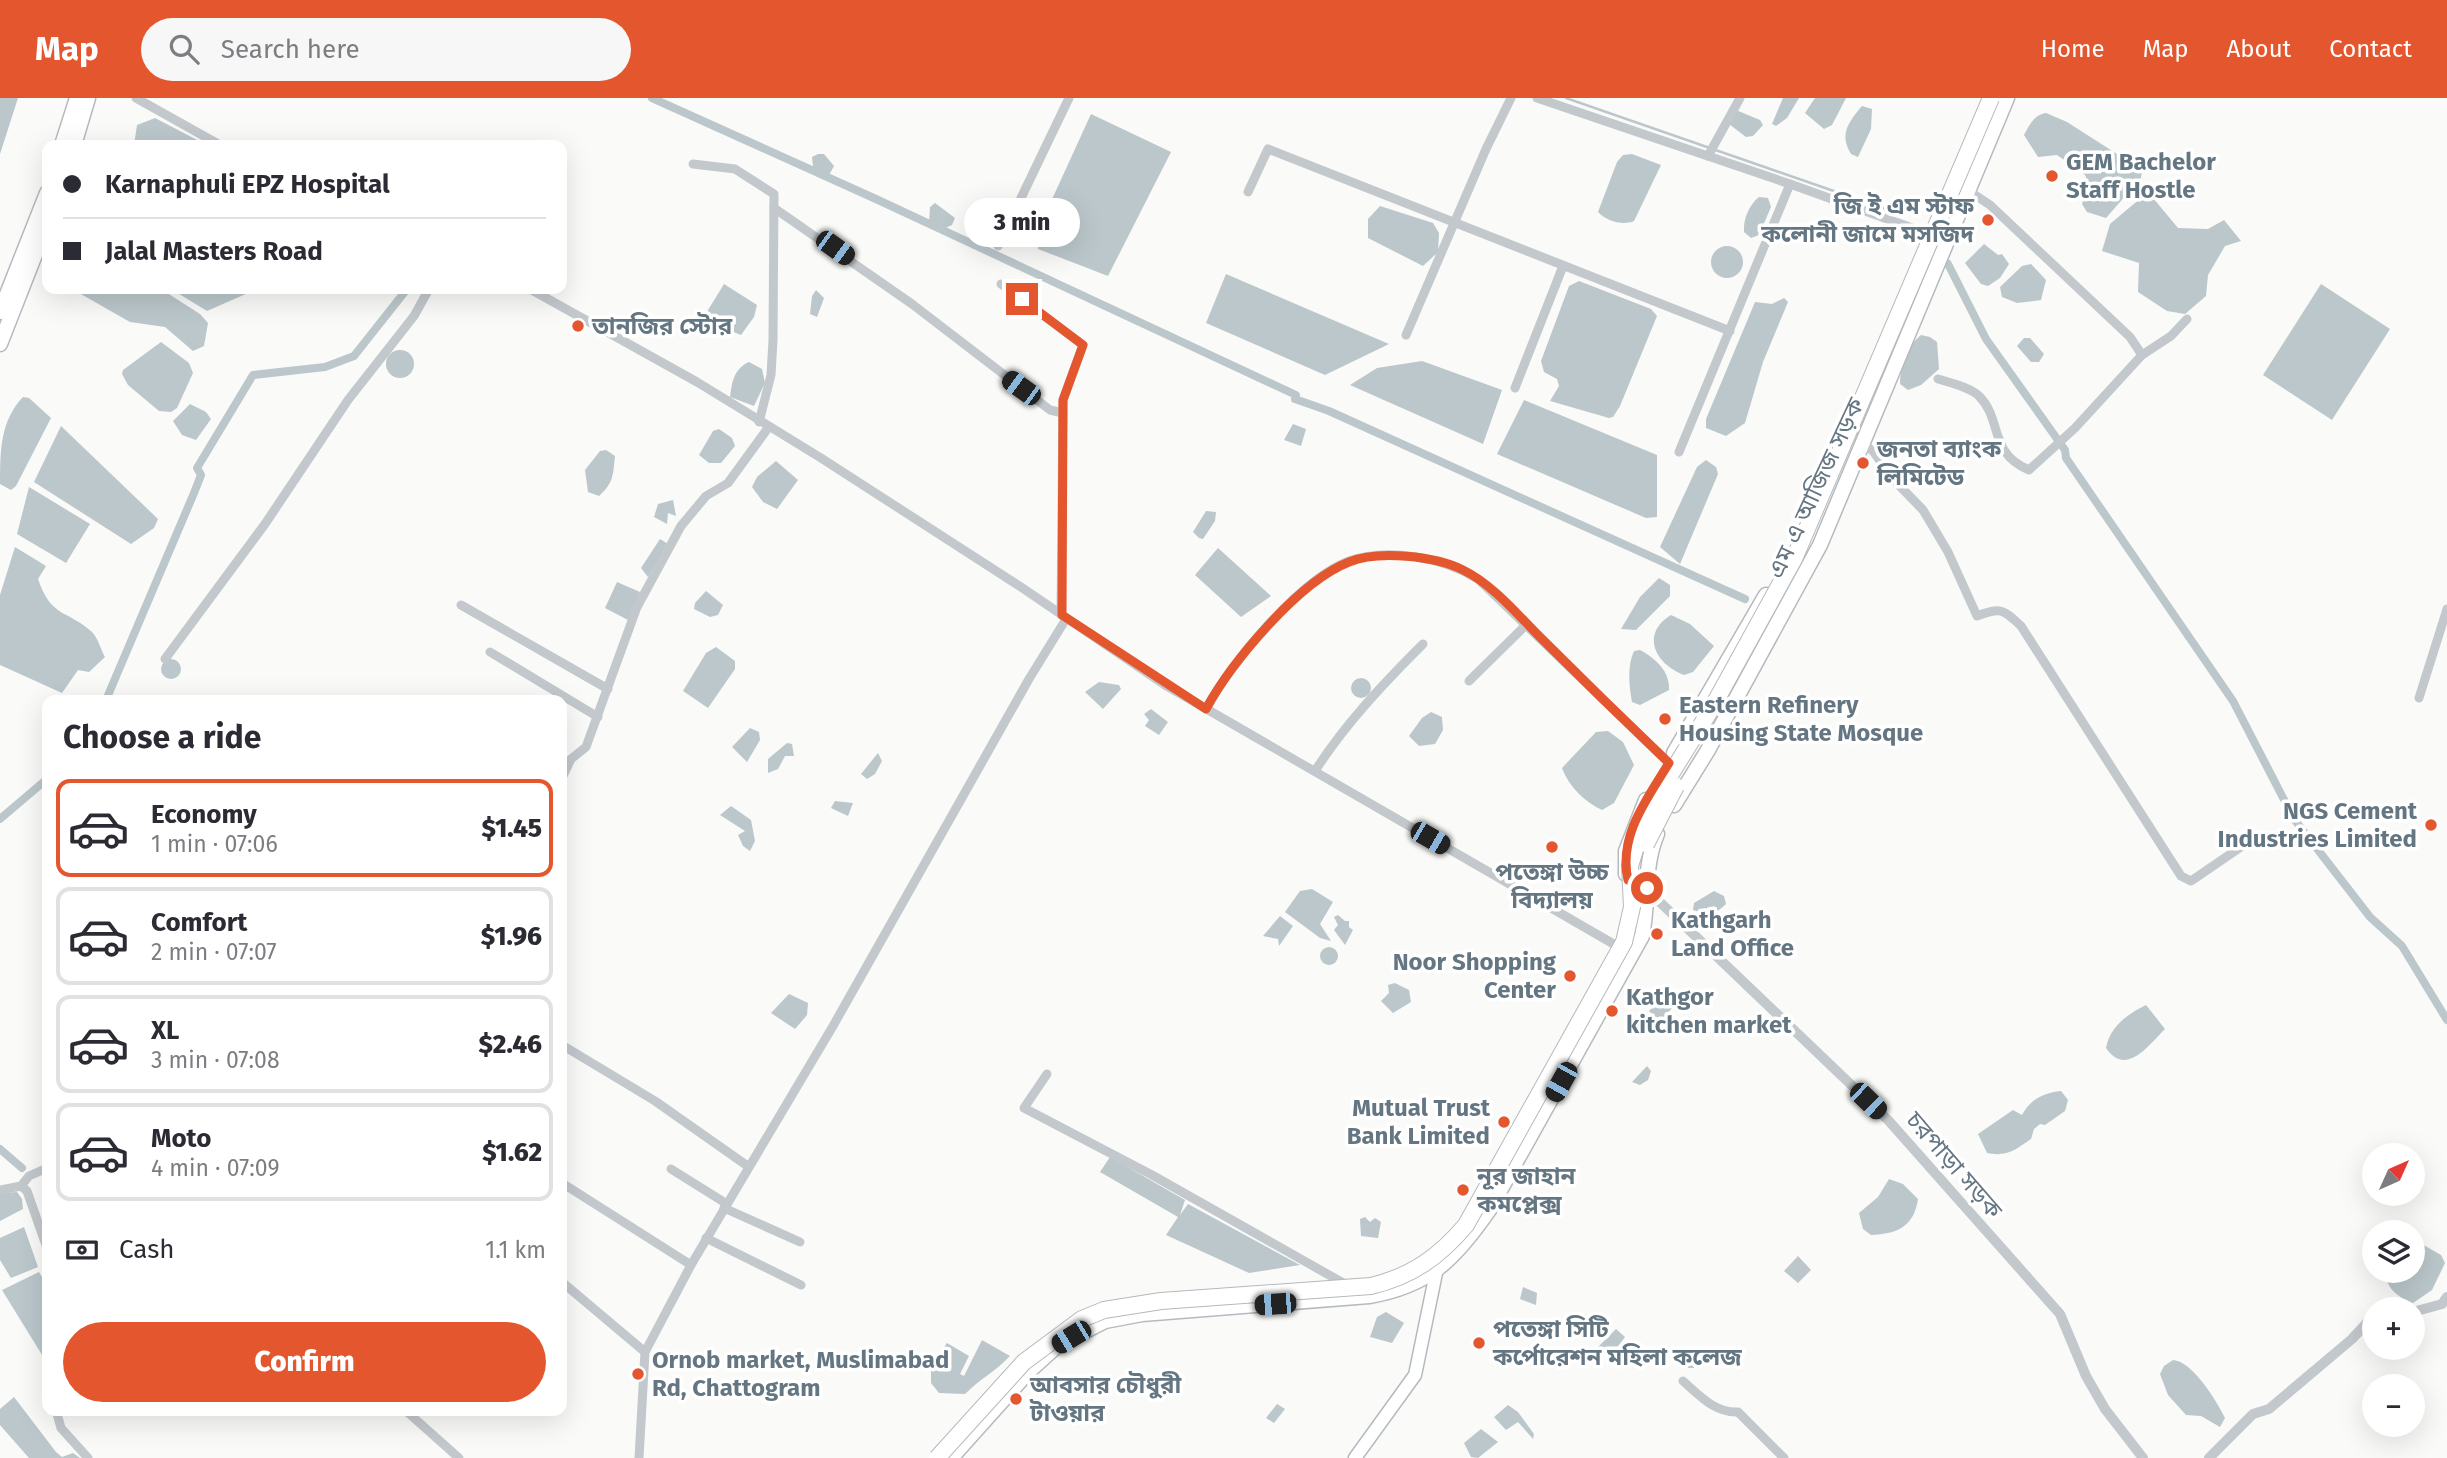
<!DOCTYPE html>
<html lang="en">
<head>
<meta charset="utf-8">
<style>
	body { margin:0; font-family:"Fira Sans","Noto Sans Bengali",sans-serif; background:#f7f7f7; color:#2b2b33; height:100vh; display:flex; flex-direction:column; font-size:26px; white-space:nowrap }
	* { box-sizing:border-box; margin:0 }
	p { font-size:23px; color:#7c7c81 }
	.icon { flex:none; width:38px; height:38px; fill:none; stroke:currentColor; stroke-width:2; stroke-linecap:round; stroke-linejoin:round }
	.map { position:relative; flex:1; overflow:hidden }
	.details { position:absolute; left:42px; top:597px; width:525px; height:721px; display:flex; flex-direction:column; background:#fff; border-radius:14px; box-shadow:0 7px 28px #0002 }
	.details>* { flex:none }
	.hud { position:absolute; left:42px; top:42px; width:525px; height:154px; border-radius:14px; box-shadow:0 7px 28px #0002; display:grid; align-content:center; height:154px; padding:0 21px; background:#fff }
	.needle { width:46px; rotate:45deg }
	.tools { position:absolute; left:2362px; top:1045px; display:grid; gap:14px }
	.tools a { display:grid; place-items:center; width:63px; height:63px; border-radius:50%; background:#fff; box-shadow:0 7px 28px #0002; font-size:35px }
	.end { position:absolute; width:32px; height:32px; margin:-16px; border:9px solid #e4572e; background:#fff; box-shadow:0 0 0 4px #fff }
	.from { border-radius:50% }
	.bubble { position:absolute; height:49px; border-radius:24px; background:#fff; box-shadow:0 7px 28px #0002; font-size:23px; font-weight:800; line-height:49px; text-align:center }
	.car { position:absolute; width:21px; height:42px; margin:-21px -10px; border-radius:9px; box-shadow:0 0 5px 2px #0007; background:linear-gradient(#222 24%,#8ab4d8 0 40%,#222 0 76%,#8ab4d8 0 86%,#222 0) }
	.hud b { display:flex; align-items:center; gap:24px; height:66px; font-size:26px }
	.hud b+b { border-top:2px solid #e1e1e2 }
	.hud i { width:18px; height:18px; background:#2b2b33 }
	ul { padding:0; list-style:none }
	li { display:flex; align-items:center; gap:21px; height:98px; margin:0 14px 10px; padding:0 7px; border:4px solid #e1e1e2; border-radius:14px }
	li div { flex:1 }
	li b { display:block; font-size:26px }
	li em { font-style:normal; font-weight:800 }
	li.selected { border-color:#e4572e }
	li>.icon { width:63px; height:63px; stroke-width:1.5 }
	h2 { padding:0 21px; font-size:32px; line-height:84px }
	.pay { display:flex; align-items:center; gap:18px; height:77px; padding:0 21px; font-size:26px }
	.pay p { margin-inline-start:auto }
	.primary-button { display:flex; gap:14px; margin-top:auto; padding:14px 21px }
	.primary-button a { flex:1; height:80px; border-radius:42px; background:#e4572e; color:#fff; font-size:28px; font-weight:800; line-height:80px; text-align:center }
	header { display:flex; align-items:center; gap:42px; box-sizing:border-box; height:98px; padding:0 35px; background:#e4572e; color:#fff }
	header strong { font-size:33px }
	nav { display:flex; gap:38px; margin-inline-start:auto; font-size:24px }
	.search { width:490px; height:63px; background:#f7f7f7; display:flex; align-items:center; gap:18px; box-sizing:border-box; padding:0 24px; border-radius:38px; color:#7c7c81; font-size:26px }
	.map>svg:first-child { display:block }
</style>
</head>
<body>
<header>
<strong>Map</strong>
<div class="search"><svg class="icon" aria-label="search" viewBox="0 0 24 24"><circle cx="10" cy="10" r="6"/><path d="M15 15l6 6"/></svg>Search here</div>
<nav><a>Home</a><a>Map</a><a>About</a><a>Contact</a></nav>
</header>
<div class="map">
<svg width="2447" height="1360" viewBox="0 0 2447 1360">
	<rect width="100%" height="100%" fill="#fafaf8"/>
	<g fill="#bbc7cb">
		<path d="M0 0H18L0 56Z"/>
		<path d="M1783 0H1799L1787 20 1776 28 1772 26Z"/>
		<path d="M1815 0H1846L1832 27 1824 31 1805 15Z"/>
		<path d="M1862 8 1872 11 1871 31 1858 59 1851 56C1839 36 1848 25 1862 8Z"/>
		<path d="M1736 12 1760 22 1763 27 1753 38 1746 39 1729 26Z"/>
		<path d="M2046 15 2067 24 2142 72 2141 80 2106 120 2087 114 2082 106 2089 85 2085 77 2057 57 2038 59 2024 37C2030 26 2034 17 2046 15Z"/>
		<path d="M1091 16 1171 54 1108 178 1038 151V132Z"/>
		<path d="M155 20 203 45 206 47H134L137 27Z"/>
		<path d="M818 56H824L834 68 829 77 813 69 812 59Z"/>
		<path d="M1632 56 1661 67 1634 123C1623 128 1606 123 1598 114L1617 64 1623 57Z"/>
		<path d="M2148 94 2178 130 2208 131 2224 122 2241 143 2225 148 2208 177 2206 198 2185 216 2167 213 2138 194 2139 165 2102 153 2110 126Z"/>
		<path d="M1759 99 1768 100 1771 109 1759 137 1751 140 1744 134C1743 121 1749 107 1759 99Z"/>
		<path d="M935 105 955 120 952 127 943 131 929 125 930 109Z"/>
		<path d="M1380 108 1433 125 1439 135 1438 154 1423 168 1368 140V121Z"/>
		<path d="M1984 146 1998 157 2002 156 2009 166 2000 180 1988 188 1981 186 1965 165Z"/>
		<circle cx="1727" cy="164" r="16"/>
		<path d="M2031 166 2046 182 2041 202 2017 205 2002 199 2000 189 2022 168Z"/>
		<path d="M1226 176 1389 246 1325 277 1206 225Z"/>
		<path d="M1579 183 1651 211 1657 218 1620 308 1613 319 1609 320 1550 303 1559 288 1557 281 1544 274 1541 263 1569 188Z"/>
		<path d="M724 186 757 207 754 219 741 237 721 229 705 217Z"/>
		<path d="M2321 186 2390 231 2332 322 2263 277Z"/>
		<path d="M72 191H161L200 216 208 225 204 248 193 253 165 229 130 224Z"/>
		<path d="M171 191H257L207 213Z"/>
		<path d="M816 192 824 200 817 219 810 216 812 198Z"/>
		<path d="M1784 200 1788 204 1763 264 1745 325 1726 338 1706 330V321L1755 204 1772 206Z"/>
		<path d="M1921 237 1930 239 1937 244 1939 271 1921 287 1908 292 1900 286C1900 269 1907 248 1921 237Z"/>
		<path d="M2024 240H2030L2044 256 2039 264H2031L2017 248Z"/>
		<path d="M161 244 189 265 193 275 177 310 171 314 159 313 128 287 122 276 123 272Z"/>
		<circle cx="400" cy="266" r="14"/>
		<path d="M1422 263 1502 292 1483 346 1350 287 1377 270Z"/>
		<path d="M749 264 762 271 765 285 754 308 730 299C732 283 734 271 749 264Z"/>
		<path d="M23 299 29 300 51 320 16 388 11 392 0 386C0 354 0 323 23 299Z"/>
		<path d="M1524 302 1657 357V419L1646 420 1497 356Z"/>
		<path d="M190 306 206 314 211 321 196 342 182 337 173 323Z"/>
		<path d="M1293 326 1306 331 1301 348 1284 342Z"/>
		<path d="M61 328 158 421 154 430 131 446 34 384Z"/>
		<path d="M719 331 732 340 735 348 721 365H709L699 357 713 333Z"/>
		<path d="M606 352 615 358C613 376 614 385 599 398L588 394 585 372 600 353Z"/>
		<path d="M1706 362 1716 369 1718 376 1680 466 1660 449 1697 369Z"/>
		<path d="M776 363 798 382 777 411 763 404 752 389 757 379Z"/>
		<path d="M29 389 90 426 66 465 17 436Z"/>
		<path d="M673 402 676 418 668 415 667 426 654 419 658 406Z"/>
		<path d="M1206 413 1216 414 1215 423 1203 441 1199 440 1193 434Z"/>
		<path d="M660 441 668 446 648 479 641 470Z"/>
		<path d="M15 449 46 468 38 481C51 520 68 512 92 534 98 540 101 552 105 559L89 574 78 572 62 595 0 567V497Z"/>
		<path d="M1218 450 1271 498 1241 519 1195 477Z"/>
		<path d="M1659 480 1670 487V498L1636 532 1621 531 1640 499Z"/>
		<path d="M617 484 640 494 630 523 605 510Z"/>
		<path d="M706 493 723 507 718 517 710 519 694 511 695 505Z"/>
		<path d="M1671 517 1690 526 1714 548 1693 574 1684 577C1655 566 1640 536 1671 517Z"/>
		<path d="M716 549 735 563V571L708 610 683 593 706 555Z"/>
		<path d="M1640 552C1655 560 1670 573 1669 592L1640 607 1632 604C1629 588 1627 568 1634 553Z"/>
		<circle cx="171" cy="571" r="10"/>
		<circle cx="1361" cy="590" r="10"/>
		<path d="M1099 584 1119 587 1121 591 1103 611 1085 594Z"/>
		<path d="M1151 611 1168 624 1159 637 1145 628 1149 622 1144 616Z"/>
		<path d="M1431 614 1442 619 1443 632 1435 646 1419 648 1409 638 1422 620Z"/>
		<path d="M750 630 759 634 760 642 747 664 732 649Z"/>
		<path d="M1608 633 1623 644 1634 667 1614 705 1602 712C1585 704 1569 689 1562 670L1596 634Z"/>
		<path d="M787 645 792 646 794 658H785L778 671 768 675V661Z"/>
		<path d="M878 655 882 663 875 676 867 681 861 676Z"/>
		<path d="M835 703 853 705 848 718 831 710Z"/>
		<path d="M731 708 751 722 755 743 750 753 743 748 738 737 745 733 720 717Z"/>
		<path d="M1312 791 1333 804 1320 826 1331 843 1320 840 1285 814 1300 793Z"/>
		<path d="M1714 793 1724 798 1726 806C1714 818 1708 816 1693 812L1694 805Z"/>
		<path d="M1338 817 1345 823H1349V829L1353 832 1345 847 1334 832 1338 827 1334 819Z"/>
		<path d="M1280 818 1293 828 1279 848 1278 841 1263 838Z"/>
		<circle cx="1329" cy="858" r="9"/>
		<path d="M1395 885 1409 892 1411 904 1393 915 1381 903 1389 895 1388 887Z"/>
		<path d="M1667 895 1677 905 1659 924 1649 913Z"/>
		<path d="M789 896 808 905 807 917 795 931 771 915Z"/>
		<path d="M2146 907 2165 931C2148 948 2126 979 2106 950 2110 929 2126 917 2146 907Z"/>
		<path d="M1647 968 1651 973 1648 982 1640 987 1632 984Z"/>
		<path d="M2061 993 2068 1002 2065 1013 2045 1027 2040 1026 2034 1031 2031 1041C2015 1052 2007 1059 1987 1055L1978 1036 2013 1012 2022 1017C2030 1001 2044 995 2061 993Z"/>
		<path d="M1110 1059 1185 1102 1180 1117 1188 1106 1300 1167 1249 1175 1166 1137 1178 1119 1100 1074Z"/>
		<path d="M1889 1081 1903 1086 1918 1101C1914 1128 1898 1136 1871 1137L1863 1131 1859 1115 1878 1099Z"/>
		<path d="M17 1094 22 1101 23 1111 0 1123V1095Z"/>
		<path d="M1365 1119 1370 1124 1375 1120 1381 1124 1378 1140 1361 1138 1360 1121Z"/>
		<path d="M24 1129 38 1169 11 1180 0 1162V1140Z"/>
		<path d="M2413 1141 2441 1157 2445 1165 2432 1192 2413 1205C2397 1199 2386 1190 2385 1173L2413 1172Z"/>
		<path d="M1798 1158 1811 1172 1798 1185 1784 1173Z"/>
		<path d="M39 1174 47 1187V1265L2 1192Z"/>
		<path d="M1523 1189 1537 1195 1536 1207 1520 1201Z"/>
		<path d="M1386 1214 1404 1225 1392 1245 1370 1239 1377 1219Z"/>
		<path d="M1616 1231 1625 1239 1609 1260 1597 1250Z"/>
		<path d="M982 1242 1010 1258C996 1273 980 1281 965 1296L939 1295 931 1285V1268L947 1245 969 1258 960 1276 964 1278Z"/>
		<path d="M1693 1252 1694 1270H1688L1677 1256Z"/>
		<path d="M2173 1262C2192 1263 2217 1303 2225 1320L2220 1329 2201 1318 2186 1317 2168 1297 2160 1276 2164 1268Z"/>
		<path d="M14 1299 56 1354 62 1359 73 1355 80 1360H29L0 1327V1311Z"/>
		<path d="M1277 1306 1285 1311 1274 1325 1266 1320Z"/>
		<path d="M1508 1307 1518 1314 1534 1336 1533 1341 1518 1324 1506 1332 1494 1319Z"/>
		<path d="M1481 1331 1498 1344 1478 1360 1471 1359 1464 1345Z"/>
	</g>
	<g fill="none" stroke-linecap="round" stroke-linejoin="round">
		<path stroke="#bbc7cb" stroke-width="2.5" d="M1566 0 1897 115"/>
		<g stroke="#bbc7cb" stroke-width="8">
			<path d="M652 0 876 101 1296 297 1295 301 1329 313 1745 501"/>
			<path d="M1948 166 1986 241 2065 352 2066 360 2233 603 2294 721 2370 819 2402 848 2447 922"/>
			<path d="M106 602 194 395 201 377 197 370 253 277 325 269 354 258 407 191"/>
			<path d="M0 721 47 681"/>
			<path d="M0 1051 22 1070"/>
		</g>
		<g stroke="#b3babf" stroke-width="15">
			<path id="secondary" d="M1355 1360 1415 1277 1436 1175 1431 1167"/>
		</g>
		<g stroke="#b5babe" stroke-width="17">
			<g id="primary">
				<path d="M62 47 77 0"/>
				<path d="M74 47 88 0"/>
				<path d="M0 214 47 95"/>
				<path d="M0 246 47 126"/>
				<path d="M1674 655 1766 497"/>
				<path d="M1674 707 1708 652 1820 447 2007 0"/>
				<path d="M1626 776V753L1646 702"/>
				<path d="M951 1360 1028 1274 1058 1247 1105 1223 1142 1216 1369 1198C1429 1188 1455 1161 1489 1112L1642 838C1649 803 1643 769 1657 736"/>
			</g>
		</g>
		<g stroke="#c3c8cc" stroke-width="9">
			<path d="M136 0 220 47"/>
			<path d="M1537 0 1790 86 1679 354"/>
			<path d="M1708 58 1740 0"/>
			<path d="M693 66 735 71 774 96 773 242 771 277 759 324"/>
			<path d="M1790 86 1929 136"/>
			<path d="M1969 93 1990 107 2130 239 2142 257 2171 238 2187 221"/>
			<path d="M1248 94 1268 51 1730 233"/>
			<path d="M774 110 912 206 1050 312 1063 315"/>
			<path d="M998 148 1069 0"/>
			<path d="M1001 186 1083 247 1063 302 1061 517"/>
			<path d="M530 191 697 284 821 360 1021 489 1165 587 1617 848"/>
			<path d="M1406 237 1486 51 1511 0"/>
			<path d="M1938 281C1951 285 1969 289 1979 298 2003 322 1988 355 2029 372L2075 330 2142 257"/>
			<path d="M1515 290 1563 168"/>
			<path d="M1861 345 1873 353 1891 379 1923 412 1948 454 1977 518C2001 509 2003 511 2021 528L2181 778 2191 783 2251 742"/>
			<path d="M461 507 608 591"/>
			<path d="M490 554 598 619"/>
			<path d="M165 561 265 426 348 302 414 218 429 191"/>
			<path d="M1469 583 1527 526"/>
			<path d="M2419 600 2447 511"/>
			<path d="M1206 611C1230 566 1300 481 1349 463 1388 449 1444 460 1478 481L1669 665"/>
			<path d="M1315 673C1345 626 1384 585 1423 546"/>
			<path d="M562 680 571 661 586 649 637 509 681 428 706 398 728 385 768 330"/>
			<path d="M562 947 655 1003 749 1069"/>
			<path d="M1047 976 1024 1010 1152 1077 1345 1186"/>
			<path d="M671 1071 727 1106"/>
			<path d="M562 1085 691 1167 833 928 1029 581 1066 521"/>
			<path d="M21 1088 27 1093 47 1150"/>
			<path d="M0 1092 21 1088 29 1078 47 1070"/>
			<path d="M724 1110 800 1144"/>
			<path d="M706 1140 801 1187"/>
			<path d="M562 1184 645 1254 639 1360"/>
			<path d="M645 1254 691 1167"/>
			<path d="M1683 1283C1700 1298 1715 1315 1738 1314L1784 1360"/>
			<path d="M56 1312 61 1330 88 1360"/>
			<path d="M405 1312 459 1360"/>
		</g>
		<g stroke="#c3c8cc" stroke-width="10">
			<path d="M1643 788 1888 1022 2060 1216 2086 1278 2105 1311 2143 1360"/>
			<path d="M2413 1214 2442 1206 2447 1199"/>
			<path d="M2209 1360 2253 1316 2269 1311 2352 1241 2375 1216"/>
		</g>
		<use href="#secondary" stroke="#fff" stroke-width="12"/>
		<use href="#primary" stroke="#fff" stroke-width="14"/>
		<g stroke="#b4b9bd" stroke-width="18" stroke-linecap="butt">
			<g id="trunk-bridge">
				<path d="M1646 746 1676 688"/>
				<path d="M937 1360 1024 1264 1082 1221 1104 1212 1161 1203 1371 1188C1412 1178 1439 1159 1466 1127L1624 844 1632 809 1630 768 1646 716 1713 608 1794 461 1991 0"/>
			</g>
		</g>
		<use href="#trunk-bridge" stroke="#fff" stroke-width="16"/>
	</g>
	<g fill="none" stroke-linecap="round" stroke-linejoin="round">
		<path stroke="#e4572e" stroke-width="9" d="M1022 201 1083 247 1063 302 1062 517 1206 611C1231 565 1298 484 1349 464 1378 452 1436 458 1463 472 1492 486 1517 516 1539 538 1582 581 1625 623 1669 665 1647 701 1618 738 1628 782L1647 790"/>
	</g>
	<g fill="#e4572e" stroke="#fff" stroke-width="2.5">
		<circle cx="2052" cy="78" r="7"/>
		<circle cx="1988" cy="122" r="7"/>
		<circle cx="578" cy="228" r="7"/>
		<circle cx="1863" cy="365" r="7"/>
		<circle cx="1665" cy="621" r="7"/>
		<circle cx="2431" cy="727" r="7"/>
		<circle cx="1552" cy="749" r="7"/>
		<circle cx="1657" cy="836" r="7"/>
		<circle cx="1570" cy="878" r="7"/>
		<circle cx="1612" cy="913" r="7"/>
		<circle cx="1504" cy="1024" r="7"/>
		<circle cx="1463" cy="1092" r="7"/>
		<circle cx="1479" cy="1245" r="7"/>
		<circle cx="638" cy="1276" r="7"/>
		<circle cx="1016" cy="1301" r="7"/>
	</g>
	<g text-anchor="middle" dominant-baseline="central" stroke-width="7" stroke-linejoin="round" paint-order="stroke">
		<g font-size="24" font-weight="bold" fill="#657683" stroke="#fff" text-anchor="start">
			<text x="2066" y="64">GEM Bachelor<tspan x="2066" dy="28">Staff Hostle</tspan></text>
			<text x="1974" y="108" text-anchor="end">জি ই এম স্টাফ<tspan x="1974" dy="28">কলোনী জামে মসজিদ</tspan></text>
			<text x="592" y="228">তানজির স্টোর</text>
			<text x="1877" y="351">জনতা ব্যাংক<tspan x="1877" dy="28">লিমিটেড</tspan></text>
			<text x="1679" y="607">Eastern Refinery<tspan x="1679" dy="28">Housing State Mosque</tspan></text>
			<text x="2417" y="713" text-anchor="end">NGS Cement<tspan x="2417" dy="28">Industries Limited</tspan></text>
			<text x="1552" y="774" text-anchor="middle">পতেঙ্গা উচ্চ<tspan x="1552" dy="28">বিদ্যালয়</tspan></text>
			<text x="1671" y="822">Kathgarh<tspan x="1671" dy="28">Land Office</tspan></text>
			<text x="1556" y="864" text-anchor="end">Noor Shopping<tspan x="1556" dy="28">Center</tspan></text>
			<text x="1626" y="899">Kathgor<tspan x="1626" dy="28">kitchen market</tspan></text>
			<text x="1490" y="1010" text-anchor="end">Mutual Trust<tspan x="1490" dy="28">Bank Limited</tspan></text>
			<text x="1477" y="1078">নূর জাহান<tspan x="1477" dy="28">কমপ্লেক্স</tspan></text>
			<text x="1493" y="1231">পতেঙ্গা সিটি<tspan x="1493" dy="28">কর্পোরেশন মহিলা কলেজ</tspan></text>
			<text x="652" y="1262">Ornob market, Muslimabad<tspan x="652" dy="28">Rd, Chattogram</tspan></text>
			<text x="1030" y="1287">আবসার চৌধুরী<tspan x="1030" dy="28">টাওয়ার</tspan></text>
		</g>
		<g font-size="24" fill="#657683" stroke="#fff">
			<text transform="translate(1816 390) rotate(-65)">এম এ আজিজ সড়ক</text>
			<text transform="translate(1954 1067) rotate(49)">চরপাড়া সড়ক</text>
		</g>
	</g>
</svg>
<div class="tools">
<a><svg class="needle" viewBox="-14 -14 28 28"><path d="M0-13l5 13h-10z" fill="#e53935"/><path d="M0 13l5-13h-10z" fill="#7c7c81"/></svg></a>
<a><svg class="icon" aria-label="layers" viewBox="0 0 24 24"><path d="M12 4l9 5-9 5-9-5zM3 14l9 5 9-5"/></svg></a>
<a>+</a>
<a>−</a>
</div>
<i class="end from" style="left:1647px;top:790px"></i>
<i class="end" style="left:1022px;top:201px"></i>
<div class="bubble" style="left:964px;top:100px;width:116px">3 min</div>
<i class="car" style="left:835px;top:150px;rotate:126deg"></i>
<i class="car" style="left:1021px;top:290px;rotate:306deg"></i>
<i class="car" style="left:1430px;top:740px;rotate:120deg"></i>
<i class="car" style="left:1561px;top:984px;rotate:209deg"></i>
<i class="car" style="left:1868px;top:1003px;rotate:134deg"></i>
<i class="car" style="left:1275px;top:1206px;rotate:266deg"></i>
<i class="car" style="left:1071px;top:1239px;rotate:239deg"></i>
<div class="hud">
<b><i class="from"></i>Karnaphuli EPZ Hospital</b>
<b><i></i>Jalal Masters Road</b>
</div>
<section class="details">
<h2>Choose a ride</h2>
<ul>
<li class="selected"><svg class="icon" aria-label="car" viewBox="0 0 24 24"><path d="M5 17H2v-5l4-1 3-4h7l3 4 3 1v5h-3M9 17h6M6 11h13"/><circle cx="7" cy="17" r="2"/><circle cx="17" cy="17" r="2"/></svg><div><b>Economy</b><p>1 min · 07:06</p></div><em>$1.45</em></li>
<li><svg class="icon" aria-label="car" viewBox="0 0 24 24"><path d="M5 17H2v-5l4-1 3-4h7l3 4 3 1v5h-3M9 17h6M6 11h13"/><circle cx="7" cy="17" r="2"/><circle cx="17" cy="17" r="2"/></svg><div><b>Comfort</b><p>2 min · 07:07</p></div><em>$1.96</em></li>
<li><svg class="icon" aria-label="car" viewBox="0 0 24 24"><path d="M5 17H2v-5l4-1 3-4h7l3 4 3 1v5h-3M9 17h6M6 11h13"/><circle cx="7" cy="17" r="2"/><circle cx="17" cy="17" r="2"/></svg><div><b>XL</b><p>3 min · 07:08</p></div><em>$2.46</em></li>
<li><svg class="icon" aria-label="car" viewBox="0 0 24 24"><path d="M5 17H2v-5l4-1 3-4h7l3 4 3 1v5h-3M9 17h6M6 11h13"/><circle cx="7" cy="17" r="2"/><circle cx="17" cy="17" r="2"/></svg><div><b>Moto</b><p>4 min · 07:09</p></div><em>$1.62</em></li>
</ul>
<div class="pay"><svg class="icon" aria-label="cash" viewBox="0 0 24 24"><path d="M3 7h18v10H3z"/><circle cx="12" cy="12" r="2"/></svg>Cash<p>1.1 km</p></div>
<div class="primary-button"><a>Confirm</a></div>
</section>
</div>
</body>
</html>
